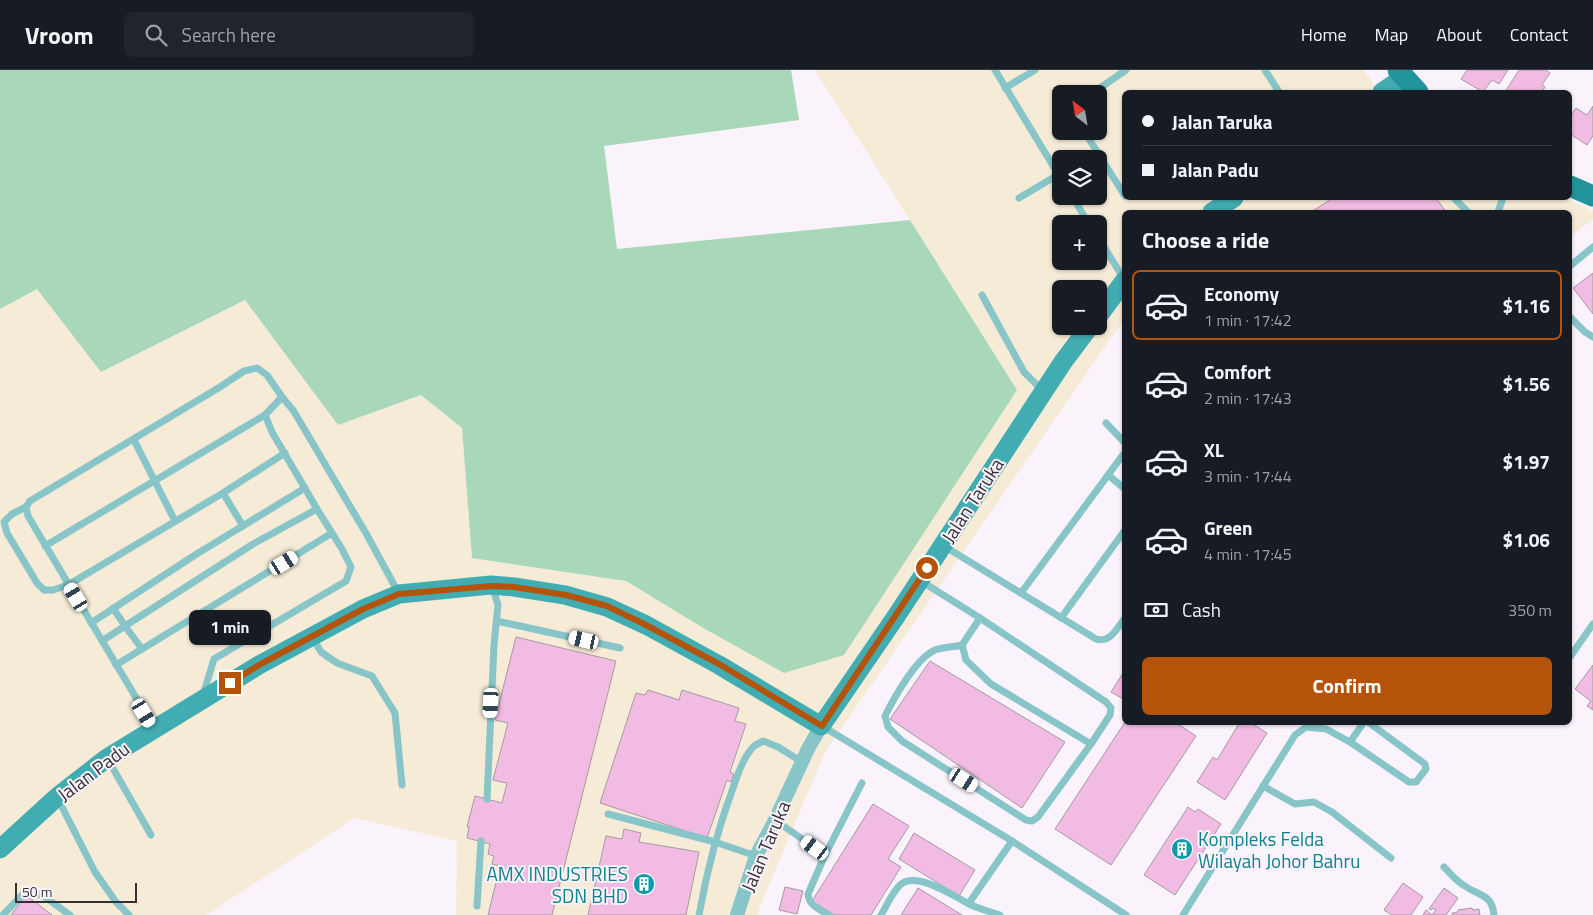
<!DOCTYPE html>
<html lang="en">
<head>
<meta charset="utf-8">
<style>
	body { margin:0; font-family:"Titillium Web",sans-serif; background:#20242c; color:#f1f3f6; height:100vh; display:flex; flex-direction:column; font-size:19px; white-space:nowrap }
	* { box-sizing:border-box; margin:0 }
	p { font-size:16px; color:#9ea1a6 }
	.icon { flex:none; width:28px; height:28px; fill:none; stroke:currentColor; stroke-width:2; stroke-linecap:round; stroke-linejoin:round }
	.map { position:relative; flex:1; overflow:hidden }
	.details { position:absolute; left:1122px; top:140px; width:450px; height:515px; display:flex; flex-direction:column; background:#171b24; border-radius:8px; box-shadow:0 1px 4px #0004 }
	.details>* { flex:none }
	.banner { position:absolute; left:1122px; top:20px; width:450px; height:110px; border-radius:8px; box-shadow:0 1px 4px #0004; display:grid; align-content:center; height:110px; padding:0 20px; background:#171b24 }
	.needle { width:32px; rotate:329deg }
	.buttons { position:absolute; left:1052px; top:15px; display:grid; gap:10px }
	.buttons a { display:grid; place-items:center; width:55px; height:55px; border-radius:8px; background:#171b24; box-shadow:0 1px 4px #0004; font-size:25px }
	.scale { position:absolute; left:15px; bottom:12px; width:122px; box-sizing:border-box; padding-left:5px; border:2px solid #343134; border-top:0; font-size:14px; line-height:18px; white-space:nowrap; color:#343134; -webkit-text-stroke:4px #fbf3fb; paint-order:stroke }
	.end { position:absolute; width:22px; height:22px; margin:-11px; border:6px solid #b45309; background:#fff; box-shadow:0 0 0 2px #fff }
	.from { border-radius:50% }
	.bubble { position:absolute; height:35px; border-radius:8px; background:#171b24; box-shadow:0 1px 4px #0004; font-size:16px; font-weight:700; line-height:35px; text-align:center }
	.car { position:absolute; width:15px; height:30px; margin:-15px -8px; border-radius:6px; box-shadow:0 0 4px 1px #0007; background:linear-gradient(#fff 24%,#345 0 40%,#fff 0 76%,#345 0 86%,#fff 0) }
	.banner b { display:flex; align-items:center; gap:18px; height:48px; font-size:19px }
	.banner b+b { border-top:1px solid #363941 }
	.banner i { width:12px; height:12px; background:#f1f3f6 }
	ul { padding:0; list-style:none }
	li { display:flex; align-items:center; gap:15px; height:70px; margin:0 10px 8px; padding:0 10px; border:2px solid transparent; border-radius:8px }
	li div { flex:1 }
	li b { display:block; font-size:19px }
	li em { font-style:normal; font-weight:700 }
	li.current { border-color:#b45309 }
	li>.icon { width:45px; height:45px; stroke-width:1.5 }
	h2 { padding:0 20px; font-size:22px; line-height:60px }
	.pay { display:flex; align-items:center; gap:12px; height:55px; padding:0 20px; font-size:19px }
	.pay p { margin-inline-start:auto }
	.action { display:flex; gap:10px; margin-top:auto; padding:10px 20px }
	.action a { flex:1; height:58px; border-radius:8px; background:#b45309; color:#fff; font-size:20px; font-weight:700; line-height:58px; text-align:center }
	header { display:flex; align-items:center; gap:30px; box-sizing:border-box; height:70px; padding:0 25px; background:#171b24; border-bottom:1px solid #363941 }
	header strong { font-size:24px }
	nav { display:flex; gap:28px; margin-inline-start:auto; font-size:18px }
	.search { width:350px; height:45px; background:#20242c; display:flex; align-items:center; gap:12px; box-sizing:border-box; padding:0 18px; border-radius:8px; color:#9ea1a6; font-size:19px }
	.map>svg:first-child { display:block }
</style>
</head>
<body>
<header>
<strong>Vroom</strong>
<div class="search"><svg class="icon" aria-label="search" viewBox="0 0 24 24"><circle cx="10" cy="10" r="6"/><path d="M15 15l6 6"/></svg>Search here</div>
<nav><a>Home</a><a>Map</a><a>About</a><a>Contact</a></nav>
</header>
<div class="map">
<svg width="1593" height="845" viewBox="0 0 1593 845">
	<rect width="100%" height="100%" fill="#fbf3fb"/>
	<path fill="#f5ebd6" fill-rule="evenodd" d="M815 0H1363L1381 22H1125V128H1567L1593 141V149L1570 167V142H1125V256L1122 252 825 682 759 839 758 845H456L457 771 355 748 206 845H0V239L37 218 102 301 245 230 338 355 421 325 462 358 472 488 626 511 705 559 1017 320ZM1061 24H1099V61H1061ZM1061 89H1099V126H1061ZM1061 154H1099V191H1061ZM1061 219H1099V256H1061Z"/>
	<path fill="#a8d7ba" d="M0 0H791L799 50 604 76 617 179 910 150 1017 320 844 585 784 603 705 559 626 511 472 488 462 358 421 325 338 355 245 230 101 302 37 219 0 239Z"/>
	<g fill="#f2bbe3" stroke="#a49ba2">
		<path d="M1467 0H1508L1499 14 1492 10 1483 22 1461 9Z"/>
		<path d="M1519 0H1546L1550 3 1542 15 1545 17 1542 22H1505Z"/>
		<path d="M1593 36V66L1587 75 1570 64V44L1571 45 1576 38 1587 45Z"/>
		<path d="M1333 128H1436L1446 142H1311Z"/>
		<path d="M1593 203V244L1573 218Z"/>
		<path d="M516 567 616 591 552 845H488L500 796 492 794 494 786 488 784 490 774 467 768 469 757H467L475 726 502 733 507 713 493 710 508 653 495 650Z"/>
		<path d="M930 591 1065 672 1022 738 890 649Z"/>
		<path d="M1593 595V640L1587 636 1591 631 1575 619Z"/>
		<path d="M1125 600V630L1111 622Z"/>
		<path d="M648 620 679 630 682 620 739 638 735 651 746 654 730 702 734 704 731 712 727 710 707 768 600 733 636 623 645 625Z"/>
		<path d="M1125 652H1175L1196 666 1111 795 1055 759Z"/>
		<path d="M1240 652H1250L1267 663 1225 730 1197 712 1213 687 1217 690Z"/>
		<path d="M873 734 909 756 888 789 901 797 871 845H834L812 831Z"/>
		<path d="M1188 737 1195 742 1198 739 1221 754 1175 825 1144 805Z"/>
		<path d="M624 759 641 763 639 772 699 782 686 845H588L606 766 622 769Z"/>
		<path d="M914 763 975 800 959 826 899 789Z"/>
		<path d="M1403 813 1423 827 1411 845H1392L1384 840Z"/>
		<path d="M785 817 803 821 797 844 779 840Z"/>
		<path d="M918 818 962 845H901Z"/>
		<path d="M1444 818 1458 828 1446 845H1423L1426 840 1432 845 1436 840 1433 838 1431 840 1429 839Z"/>
		<path d="M26 825 52 845H11Z"/>
		<path d="M1472 838 1473 840 1479 839 1480 845H1452V843L1458 842V840Z"/>
	</g>
	<g fill="none" stroke-linecap="round" stroke-linejoin="round">
		<g stroke="#87c5c8" stroke-width="7">
			<path d="M995 0 1061 109"/>
			<path d="M1265 0 1279 22"/>
			<path d="M1005 18 1035 0"/>
			<path d="M1091 24 1126 0"/>
			<path d="M1084 61 1125 126"/>
			<path d="M1084 89 1097 81"/>
			<path d="M1072 126 1089 154"/>
			<path d="M1019 128 1061 103"/>
			<path d="M1454 128 1468 142"/>
			<path d="M1498 142 1503 128"/>
			<path d="M1099 169 1124 209"/>
			<path d="M1570 196 1593 177"/>
			<path d="M982 225 1024 302 1043 321"/>
			<path d="M1570 247 1585 262 1593 267"/>
			<path d="M1106 353 1125 373"/>
			<path d="M134 370 175 451"/>
			<path d="M285 383 223 423 68 515 53 520H44L37 513 7 463 4 452 12 444 26 437 30 431 220 317 244 301 257 298 267 305 282 327 293 340 367 465 398 522"/>
			<path d="M1108 405 1125 419"/>
			<path d="M223 423 243 456"/>
			<path d="M26 437 28 446 154 658"/>
			<path d="M45 476 265 345"/>
			<path d="M944 476 1096 569C1111 573 1117 558 1125 548"/>
			<path d="M921 511 980 548 1106 632 1111 638 1110 645 1091 674 1038 747 1032 751 1026 750 902 671 888 657 885 646C894 628 916 588 935 580 943 577 954 577 962 575"/>
			<path d="M1021 523 1125 382"/>
			<path d="M980 548 962 575 966 590 991 614 1091 674"/>
			<path d="M1061 548 1125 460"/>
			<path d="M497 551 620 578"/>
			<path d="M91 553 195 485 305 418"/>
			<path d="M312 567 321 582 337 593 372 606 395 643 402 715"/>
			<path d="M102 571 125 556 113 538"/>
			<path d="M142 579 332 463"/>
			<path d="M1570 587 1593 554"/>
			<path d="M116 595 142 579 125 556 253 474 317 439"/>
			<path d="M203 625 214 589 346 511 351 497 342 479 317 439 272 362 265 345 282 327"/>
			<path d="M822 656 1012 771 1126 845"/>
			<path d="M1350 672 1364 652"/>
			<path d="M107 688 151 765"/>
			<path d="M1263 716 1295 734 1314 732 1332 742 1391 788"/>
			<path d="M57 727 95 802 116 832 129 845"/>
			<path d="M487 729 494 575 498 535 492 516"/>
			<path d="M608 744 715 772 756 786"/>
			<path d="M775 750 825 785"/>
			<path d="M1444 797C1451 804 1456 811 1465 816 1479 826 1492 824 1494 845"/>
			<path d="M969 833 1012 771"/>
			<path d="M477 836 481 771"/>
			<path d="M3 845 27 820 45 827 70 845"/>
			<path d="M699 845C707 800 717 761 733 718 738 704 743 688 753 677 756 674 760 673 763 671L778 677 802 692"/>
			<path d="M829 845C819 839 809 836 808 824L825 785 862 713"/>
			<path d="M881 845C886 837 893 821 900 815 916 800 955 827 971 835 980 839 991 842 1000 845"/>
			<path d="M1183 845 1295 665 1306 657 1326 659 1350 672 1409 712H1416L1426 699 1425 694 1368 652"/>
		</g>
		<path stroke="#87c5c8" stroke-width="14" d="M737 845 756 786 775 750 808 679 821 656"/>
		<g stroke="#41acb1" stroke-width="19">
			<path d="M1382 22 1404 7"/>
			<path d="M1212 142 1234 128"/>
			<path d="M1099 245 1125 210"/>
			<path d="M0 779 57 727 107 688 259 595 363 539 399 524 491 515 514 517 565 525 607 537 646 555 719 595 821 656 897 545 1063 292 1090 256"/>
		</g>
		<g stroke="#22959a" stroke-width="21">
			<path d="M1398 0 1418 22"/>
			<path d="M1570 116 1593 126"/>
		</g>
	</g>
	<g fill="none" stroke-linecap="round" stroke-linejoin="round">
		<path stroke="#b45309" stroke-width="6" d="M230 613 259 595 363 539 399 524 492 516 514 517 566 525 607 536 646 555 719 594 822 656 927 498"/>
	</g>
	<defs>
		<g id="building-disc" transform="scale(1.125)"><circle r="9.5" fill="#0f9aa8" stroke="#fbf3fb"/><path d="M-4-6H4V6H1V3H-1V6H-4ZM-2.5-4.3h1.7v1.8h-1.7ZM.8-4.3h1.7v1.8H.8ZM-2.5-1h1.7V.8h-1.7ZM.8-1h1.7V.8H.8Z" fill="#fff"/></g>
	</defs>
	<g fill-rule="evenodd">
		<use href="#building-disc" x="1182" y="779"/>
		<use href="#building-disc" x="644" y="814"/>
	</g>
	<g text-anchor="middle" dominant-baseline="central" stroke-width="4" stroke-linejoin="round" paint-order="stroke">
		<g font-size="19" fill="#343134" stroke="#fbf3fb">
			<text transform="translate(972 430) rotate(-57)">Jalan Taruka</text>
			<text transform="translate(93 701) rotate(-37)">Jalan Padu</text>
			<text transform="translate(765 776) rotate(-67)">Jalan Taruka</text>
		</g>
		<g font-size="19" fill="#0d838f" stroke="#fbf3fb" text-anchor="start">
			<text x="1198" y="768">Kompleks Felda<tspan x="1198" dy="22">Wilayah Johor Bahru</tspan></text>
			<text x="628" y="803" text-anchor="end">AMX INDUSTRIES<tspan x="628" dy="22">SDN BHD</tspan></text>
		</g>
	</g>
</svg>
<div class="buttons">
<a><svg class="needle" viewBox="-14 -14 28 28"><path d="M0-13l5 13h-10z" fill="#e53935"/><path d="M0 13l5-13h-10z" fill="#9ea1a6"/></svg></a>
<a><svg class="icon" aria-label="layers" viewBox="0 0 24 24"><path d="M12 4l9 5-9 5-9-5zM3 14l9 5 9-5"/></svg></a>
<a>+</a>
<a>−</a>
</div>
<div class="scale">50 m</div>
<i class="end from" style="left:927px;top:498px"></i>
<i class="end" style="left:230px;top:613px"></i>
<div class="bubble" style="left:189px;top:540px;width:82px">1 min</div>
<i class="car" style="left:284px;top:493px;rotate:59deg"></i>
<i class="car" style="left:76px;top:527px;rotate:329deg"></i>
<i class="car" style="left:584px;top:570px;rotate:283deg"></i>
<i class="car" style="left:491px;top:633px;rotate:183deg"></i>
<i class="car" style="left:144px;top:643px;rotate:149deg"></i>
<i class="car" style="left:964px;top:710px;rotate:122deg"></i>
<i class="car" style="left:815px;top:778px;rotate:306deg"></i>
<div class="banner">
<b><i class="from"></i>Jalan Taruka</b>
<b><i></i>Jalan Padu</b>
</div>
<section class="details">
<h2>Choose a ride</h2>
<ul>
<li class="current"><svg class="icon" aria-label="car" viewBox="0 0 24 24"><path d="M5 17H2v-5l4-1 3-4h7l3 4 3 1v5h-3M9 17h6M6 11h13"/><circle cx="7" cy="17" r="2"/><circle cx="17" cy="17" r="2"/></svg><div><b>Economy</b><p>1 min · 17:42</p></div><em>$1.16</em></li>
<li><svg class="icon" aria-label="car" viewBox="0 0 24 24"><path d="M5 17H2v-5l4-1 3-4h7l3 4 3 1v5h-3M9 17h6M6 11h13"/><circle cx="7" cy="17" r="2"/><circle cx="17" cy="17" r="2"/></svg><div><b>Comfort</b><p>2 min · 17:43</p></div><em>$1.56</em></li>
<li><svg class="icon" aria-label="car" viewBox="0 0 24 24"><path d="M5 17H2v-5l4-1 3-4h7l3 4 3 1v5h-3M9 17h6M6 11h13"/><circle cx="7" cy="17" r="2"/><circle cx="17" cy="17" r="2"/></svg><div><b>XL</b><p>3 min · 17:44</p></div><em>$1.97</em></li>
<li><svg class="icon" aria-label="car" viewBox="0 0 24 24"><path d="M5 17H2v-5l4-1 3-4h7l3 4 3 1v5h-3M9 17h6M6 11h13"/><circle cx="7" cy="17" r="2"/><circle cx="17" cy="17" r="2"/></svg><div><b>Green</b><p>4 min · 17:45</p></div><em>$1.06</em></li>
</ul>
<div class="pay"><svg class="icon" aria-label="cash" viewBox="0 0 24 24"><path d="M3 7h18v10H3z"/><circle cx="12" cy="12" r="2"/></svg>Cash<p>350 m</p></div>
<div class="action"><a>Confirm</a></div>
</section>
</div>
</body>
</html>
